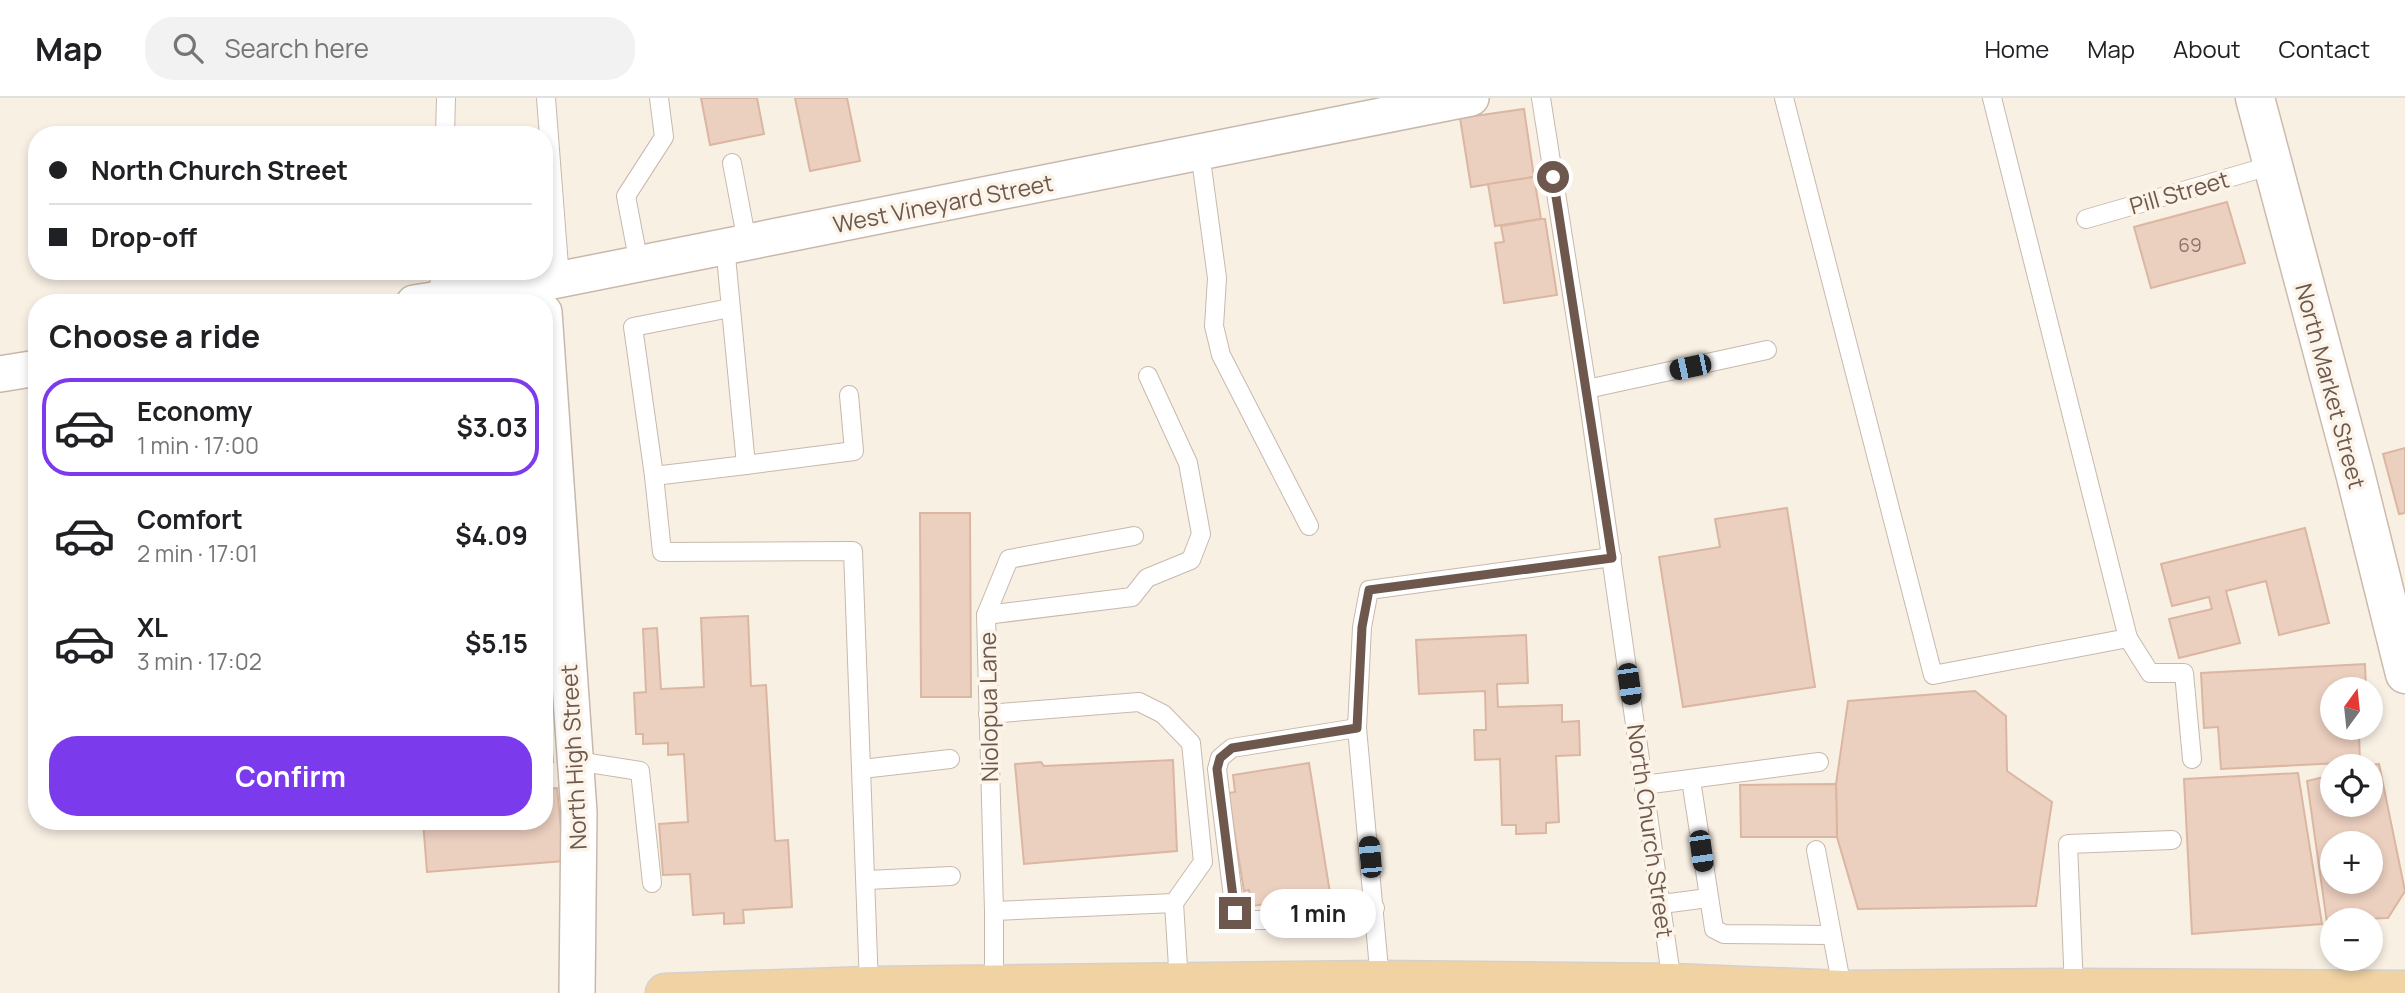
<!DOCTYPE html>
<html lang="en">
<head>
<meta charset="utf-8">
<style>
	body { margin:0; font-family:Manrope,sans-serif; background:#f2f2f2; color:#202124; height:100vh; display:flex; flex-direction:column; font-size:26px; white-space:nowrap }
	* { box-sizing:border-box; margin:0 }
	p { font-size:23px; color:#757577 }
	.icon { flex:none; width:38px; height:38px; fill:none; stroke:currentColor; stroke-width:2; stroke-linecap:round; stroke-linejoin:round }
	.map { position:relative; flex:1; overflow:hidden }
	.side { position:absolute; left:28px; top:196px; width:525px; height:536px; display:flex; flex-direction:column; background:#fff; border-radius:28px; box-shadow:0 4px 10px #0003 }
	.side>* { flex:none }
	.hud { position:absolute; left:28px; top:28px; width:525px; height:154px; border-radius:28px; box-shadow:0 4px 10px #0003; display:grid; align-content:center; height:154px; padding:0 21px; background:#fff }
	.needle { width:46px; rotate:15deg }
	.fabs { position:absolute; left:2320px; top:579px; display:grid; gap:14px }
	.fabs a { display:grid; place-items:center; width:63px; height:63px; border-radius:50%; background:#fff; box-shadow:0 4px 10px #0003; font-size:35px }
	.end { position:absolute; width:32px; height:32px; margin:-16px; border:9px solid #6e584d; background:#fff; box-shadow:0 0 0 4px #fff }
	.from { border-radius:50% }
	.bubble { position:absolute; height:49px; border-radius:24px; background:#fff; box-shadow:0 4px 10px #0003; font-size:23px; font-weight:700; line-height:49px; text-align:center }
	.car { position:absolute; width:21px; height:42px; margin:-21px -10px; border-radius:9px; box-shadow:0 0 5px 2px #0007; background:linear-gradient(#222 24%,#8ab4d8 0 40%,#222 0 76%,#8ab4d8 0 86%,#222 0) }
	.hud b { display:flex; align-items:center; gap:24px; height:66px; font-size:26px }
	.hud b+b { border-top:2px solid #e0e0e0 }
	.hud i { width:18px; height:18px; background:#202124 }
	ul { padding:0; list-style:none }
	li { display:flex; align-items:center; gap:21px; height:98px; margin:0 14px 10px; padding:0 7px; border:4px solid transparent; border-radius:28px }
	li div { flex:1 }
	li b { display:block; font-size:26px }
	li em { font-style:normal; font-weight:700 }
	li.on { border-color:#7c3aed }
	li>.icon { width:63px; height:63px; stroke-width:1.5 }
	h2 { padding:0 21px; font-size:32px; line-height:84px }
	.button { display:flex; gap:14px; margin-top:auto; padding:14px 21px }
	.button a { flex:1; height:80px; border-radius:28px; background:#7c3aed; color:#fff; font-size:28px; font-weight:700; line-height:80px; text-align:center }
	header { display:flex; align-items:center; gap:42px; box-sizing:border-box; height:98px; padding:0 35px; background:#fff; border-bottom:2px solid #e0e0e0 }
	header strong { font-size:33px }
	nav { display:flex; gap:38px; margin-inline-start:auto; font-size:24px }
	.search { width:490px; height:63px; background:#f2f2f2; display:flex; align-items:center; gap:18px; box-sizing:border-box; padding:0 24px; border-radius:28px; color:#757577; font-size:26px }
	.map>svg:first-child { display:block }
</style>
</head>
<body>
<header>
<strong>Map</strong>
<div class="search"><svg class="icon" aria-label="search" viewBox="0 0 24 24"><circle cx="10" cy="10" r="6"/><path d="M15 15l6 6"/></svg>Search here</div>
<nav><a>Home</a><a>Map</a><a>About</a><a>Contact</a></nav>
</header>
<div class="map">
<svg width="2405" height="895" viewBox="0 0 2405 895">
	<rect width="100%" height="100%" fill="#f9f0e4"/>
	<g fill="#ebcfbf" stroke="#dbb6a1" stroke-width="2" fill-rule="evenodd">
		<path d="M701 0H757L764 36 710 47Z"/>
		<path d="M795 0H847L860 63 810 73Z"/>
		<path d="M1524 11 1534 79 1471 89 1460 20Z"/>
		<path d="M1534 79 1541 121 1495 128 1488 86Z"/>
		<path d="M2227 104 2245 165 2151 190 2134 129Z"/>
		<path d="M1541 121H1545L1557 197 1504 205 1495 145 1504 144 1501 128Z"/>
		<path d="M2405 350V415L2399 416 2383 356Z"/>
		<path d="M1787 410 1815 589 1683 609 1659 459 1720 449 1715 421Z"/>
		<path d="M920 415H970L971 599H921Z"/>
		<path d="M2305 430 2329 525 2279 537 2266 483 2226 493 2240 545 2179 560 2169 521 2212 511 2209 499 2172 508 2161 466Z"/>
		<path d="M748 518 751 588 766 587 775 743 788 742 792 809 743 812 744 825 724 826V815L693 817 690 776 663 777 659 726 688 724 684 656 668 657V645L643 646V636H636L634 595 646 594 643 531 657 530 661 591 704 589 701 520Z"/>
		<path d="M1526 537 1528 585 1497 586 1498 609 1562 607V624L1579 623 1580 657 1556 658 1559 724 1546 725V735L1516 736V727H1502L1500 661 1475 662 1474 632H1486L1485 593 1419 596 1416 542Z"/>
		<path d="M544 561 553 664 544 665Z"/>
		<path d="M2365 566 2366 592H2333V630H2369V632L2359 637 2360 664 2221 671 2218 629 2204 630 2201 575Z"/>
		<path d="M1975 593 2006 618 2007 673 2052 704 2036 808 1858 811 1837 739 1836 686 1848 603Z"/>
		<path d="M1173 662 1177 753 1024 766 1015 666 1041 664 1044 668Z"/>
		<path d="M1309 665 1330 795 1252 808 1249 792 1244 793 1228 695 1235 694 1233 677Z"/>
		<path d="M2379 666 2405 793 2388 820 2333 822V825H2327L2307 683 2333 677V707H2371V668H2366ZM2333 746H2371V784H2333Z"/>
		<path d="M2298 675 2322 826 2192 836 2184 681Z"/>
		<path d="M544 686 545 691 557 690 564 763 427 774 423 723H544Z"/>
		<path d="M1836 686 1837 739H1741L1740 687Z"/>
	</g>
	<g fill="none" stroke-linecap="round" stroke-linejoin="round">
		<g stroke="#c8b8ac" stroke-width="20">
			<g id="lane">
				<path d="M546 0 560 181"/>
				<path d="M1541 0 1587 291 1672 885"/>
				<path d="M1784 0 1933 577 2128 540 1992 0"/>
				<path d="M445 37 446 0"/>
				<path d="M1200 54 1217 180 1214 228 1221 257 1309 428"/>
				<path d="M732 65 747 144"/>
				<path d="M2086 121 2273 67"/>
				<path d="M725 148 746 367 654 378 633 229 730 210"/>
				<path d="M639 166 626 98 664 39 659 0"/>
				<path d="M439 200 440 173"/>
				<path d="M1587 291 1767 252"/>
				<path d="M746 367 854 353 849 297"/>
				<path d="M654 378 662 454 853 453 869 888"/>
				<path d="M986 517 1132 499 1147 480 1191 462 1201 436 1188 365 1148 278"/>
				<path d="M2128 540 2150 575H2184L2192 661"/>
				<path d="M988 616 1139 604 1163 616 1191 645 1203 764 1174 805"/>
				<path d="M1357 630 1232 650 1220 660 1217 671 1235 815 1247 822H1279L1375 810"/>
				<path d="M576 663 640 673 652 785"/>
				<path d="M862 671 950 661"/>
				<path d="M1691 682 1714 831 1724 836 1830 837"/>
				<path d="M1644 687 1819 664"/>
				<path d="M1816 752 1843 895"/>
				<path d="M867 782 951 778"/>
				<path d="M1662 806 1708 800"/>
				<path d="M994 813 1174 805 1179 885"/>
				<path d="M1380 882 1357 630 1362 529 1369 492 1612 459"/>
				<path d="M994 889V813L986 517 1009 461 1134 438"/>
				<path d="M2074 890 2068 746 2172 742"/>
			</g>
		</g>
		<g stroke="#c8b8ac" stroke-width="38">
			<g id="street">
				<path d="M414 205 542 185 1471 0"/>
				<path d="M544 214 579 714 577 895"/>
				<path d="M0 276 37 270"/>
			</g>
		</g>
		<g stroke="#cdbaac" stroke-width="41">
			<path id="secondary" d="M2255 0 2355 375 2405 576"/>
		</g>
		<g stroke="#d6d0cd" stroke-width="41">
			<path id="primary" d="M665 895 869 888 1380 882 1672 885 1843 892 2074 890 2405 892"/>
		</g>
		<use href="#lane" stroke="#fff" stroke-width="18"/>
		<use href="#street" stroke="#fff" stroke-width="35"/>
		<use href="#secondary" stroke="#fff" stroke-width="38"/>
		<use href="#primary" stroke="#f0d2a3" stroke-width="38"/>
	</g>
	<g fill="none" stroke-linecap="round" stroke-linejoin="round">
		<path stroke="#6e584d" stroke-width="9" d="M1235 815 1217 671 1220 660 1232 650 1357 630 1362 529 1369 492 1612 460 1553 79"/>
	</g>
	<g text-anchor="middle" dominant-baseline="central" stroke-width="7" stroke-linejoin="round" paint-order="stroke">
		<g font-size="19" fill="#8d766a">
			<text x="2190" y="147">69</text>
		</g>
		<g font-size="23" fill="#6e584d" stroke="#fcf4e9">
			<text transform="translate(2179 94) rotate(-16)">Pill Street</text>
			<text transform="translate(943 105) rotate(-11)">West Vineyard Street</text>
			<text transform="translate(2331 288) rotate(75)">North Market Street</text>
			<text transform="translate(988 609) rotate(-91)">Niolopua Lane</text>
			<text transform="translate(573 659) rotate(-93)">North High Street</text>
			<text transform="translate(1651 733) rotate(82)">North Church Street</text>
		</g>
	</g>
</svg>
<div class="fabs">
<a><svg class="needle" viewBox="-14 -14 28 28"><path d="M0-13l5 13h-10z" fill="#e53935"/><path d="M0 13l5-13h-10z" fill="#757577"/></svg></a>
<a><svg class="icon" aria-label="locate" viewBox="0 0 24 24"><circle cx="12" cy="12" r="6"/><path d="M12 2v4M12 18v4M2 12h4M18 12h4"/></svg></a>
<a>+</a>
<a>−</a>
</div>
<i class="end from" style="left:1553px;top:79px"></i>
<i class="end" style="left:1235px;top:815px"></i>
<div class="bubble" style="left:1260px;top:791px;width:116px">1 min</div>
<i class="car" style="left:1690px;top:269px;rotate:258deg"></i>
<i class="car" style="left:1629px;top:586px;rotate:172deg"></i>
<i class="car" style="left:1701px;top:753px;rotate:172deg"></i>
<i class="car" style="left:1370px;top:759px;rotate:355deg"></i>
<div class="hud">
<b><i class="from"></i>North Church Street</b>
<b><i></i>Drop-off</b>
</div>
<section class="side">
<h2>Choose a ride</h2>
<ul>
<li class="on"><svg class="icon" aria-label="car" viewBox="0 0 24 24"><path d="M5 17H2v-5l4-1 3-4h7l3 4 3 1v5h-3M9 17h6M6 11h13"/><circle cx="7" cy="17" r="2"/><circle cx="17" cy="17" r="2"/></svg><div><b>Economy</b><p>1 min · 17:00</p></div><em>$3.03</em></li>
<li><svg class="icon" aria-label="car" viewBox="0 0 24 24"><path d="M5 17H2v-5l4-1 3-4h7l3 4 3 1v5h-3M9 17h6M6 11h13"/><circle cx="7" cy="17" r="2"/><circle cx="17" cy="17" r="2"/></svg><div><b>Comfort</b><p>2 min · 17:01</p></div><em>$4.09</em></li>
<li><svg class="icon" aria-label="car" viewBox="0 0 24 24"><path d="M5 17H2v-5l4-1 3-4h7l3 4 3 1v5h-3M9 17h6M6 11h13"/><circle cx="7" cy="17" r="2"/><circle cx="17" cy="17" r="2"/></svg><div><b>XL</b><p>3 min · 17:02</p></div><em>$5.15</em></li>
</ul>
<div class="button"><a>Confirm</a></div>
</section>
</div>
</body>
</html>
